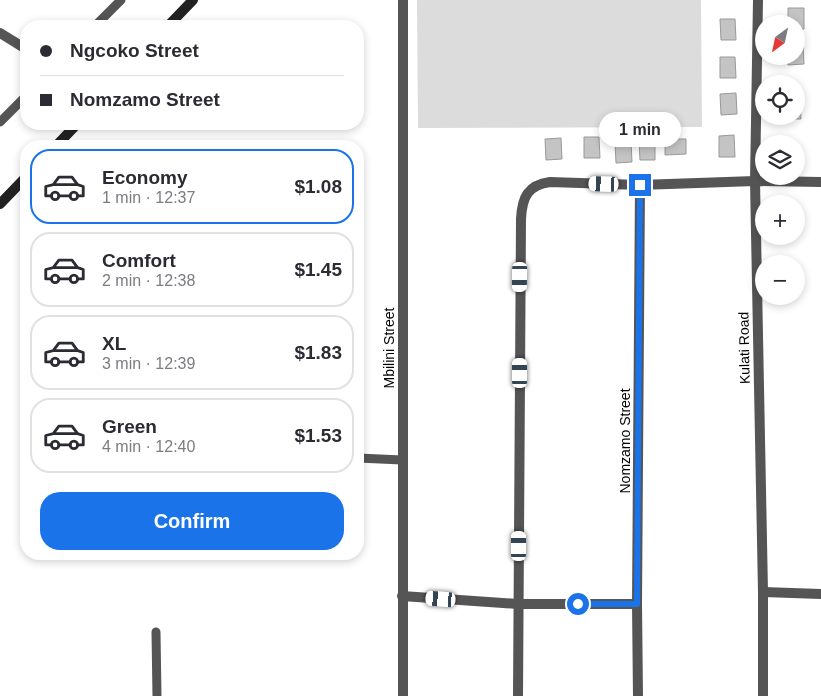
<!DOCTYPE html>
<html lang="en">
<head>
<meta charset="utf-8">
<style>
	body { margin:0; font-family:Helvetica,sans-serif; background:#f7f7f7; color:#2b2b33; height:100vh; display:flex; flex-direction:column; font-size:19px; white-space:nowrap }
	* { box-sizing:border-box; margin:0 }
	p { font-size:16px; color:#7c7c81 }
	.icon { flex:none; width:28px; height:28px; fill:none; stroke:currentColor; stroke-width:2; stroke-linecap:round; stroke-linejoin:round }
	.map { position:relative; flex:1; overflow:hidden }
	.panel { position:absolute; left:20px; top:140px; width:344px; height:420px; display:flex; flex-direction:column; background:#fff; border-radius:20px; box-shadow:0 2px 8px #0003 }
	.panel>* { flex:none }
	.hud { position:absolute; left:20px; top:20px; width:344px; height:110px; border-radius:20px; box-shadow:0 2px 8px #0003; display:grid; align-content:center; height:110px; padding:0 20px; background:#fff }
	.needle { width:32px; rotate:213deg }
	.controls { position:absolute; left:755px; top:15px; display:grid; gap:10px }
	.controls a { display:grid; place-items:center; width:50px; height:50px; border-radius:50%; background:#fff; box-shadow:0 2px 8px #0003; font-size:25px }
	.end { position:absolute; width:22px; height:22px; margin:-11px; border:6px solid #1a73e8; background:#fff; box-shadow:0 0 0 2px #fff }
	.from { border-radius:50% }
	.bubble { position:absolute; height:35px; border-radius:18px; background:#fff; box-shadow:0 2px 8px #0003; font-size:16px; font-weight:800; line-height:35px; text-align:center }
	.car { position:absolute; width:15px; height:30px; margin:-15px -8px; border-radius:6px; box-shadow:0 0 4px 1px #0007; background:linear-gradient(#fff 24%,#345 0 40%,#fff 0 76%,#345 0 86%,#fff 0) }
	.hud b { display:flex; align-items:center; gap:18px; height:48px; font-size:19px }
	.hud b+b { border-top:1px solid #e1e1e2 }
	.hud i { width:12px; height:12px; background:#2b2b33 }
	ul { padding:9px 0 0; list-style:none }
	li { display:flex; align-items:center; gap:15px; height:75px; margin:0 10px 8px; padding:0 10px; border:2px solid #e1e1e2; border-radius:20px }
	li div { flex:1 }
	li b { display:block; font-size:19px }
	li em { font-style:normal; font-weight:800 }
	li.current { border-color:#1a73e8 }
	li>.icon { width:45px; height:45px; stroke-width:1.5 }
	.action { display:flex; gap:10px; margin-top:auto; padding:10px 20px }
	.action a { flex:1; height:58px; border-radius:20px; background:#1a73e8; color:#fff; font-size:20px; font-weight:800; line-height:58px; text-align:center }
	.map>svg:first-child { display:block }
</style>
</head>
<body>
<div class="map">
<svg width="821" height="696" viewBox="0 0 821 696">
	<rect width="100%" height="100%" fill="#fff"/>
	<path fill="#dcdcdc" d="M417 0H701L702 127 418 128Z"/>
	<g fill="#c4c4c4" stroke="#999">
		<path d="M788 8H804V29H796V24H788Z"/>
		<path d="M720 19H735L736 40H721Z"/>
		<path d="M803 43 804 64 788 65V56H796V44Z"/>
		<path d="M720 57H735L736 78H720Z"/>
		<path d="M736 93 737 114 721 115 720 94Z"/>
		<path d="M796 98H800L801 119H785V116H796Z"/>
		<path d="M734 135 735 157H719V136Z"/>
		<path d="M584 137H599L600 158H584Z"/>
		<path d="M561 138 562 159 546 160 545 139Z"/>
		<path d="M655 138V160H640L639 139Z"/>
		<path d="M665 139H686V154L665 155Z"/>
		<path d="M631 141 632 162 616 163 615 142Z"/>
	</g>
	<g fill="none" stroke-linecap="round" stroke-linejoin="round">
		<g stroke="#555" stroke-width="9">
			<path d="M95 26 121 0"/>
			<path d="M0 122 26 96"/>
			<path d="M358 458 402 460"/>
			<path d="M156 632 157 696"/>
		</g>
		<g stroke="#555" stroke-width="10">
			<path d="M758 0 755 181 763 592V696"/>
			<path d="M0 33 26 49"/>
			<path d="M763 592 821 594"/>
			<path d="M402 596 518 604H637"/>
			<path d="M403 696V0"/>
			<path d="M518 696 521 219C522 197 528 185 550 182L640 185 755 181 821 182"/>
			<path d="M638 696 637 604 640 185"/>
		</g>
		<g stroke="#222" stroke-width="10">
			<path d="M168 26 193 0"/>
			<path d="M56 146 77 124"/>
			<path d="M0 204 26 177"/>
		</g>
	</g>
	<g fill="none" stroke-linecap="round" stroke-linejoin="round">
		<path stroke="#1a73e8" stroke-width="6" d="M578 604H637L640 185"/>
	</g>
	<g text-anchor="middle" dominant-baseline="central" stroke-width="4" stroke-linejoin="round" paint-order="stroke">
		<g font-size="14" fill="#000" stroke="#fff">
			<text transform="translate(389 348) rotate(-90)">Mbilini Street</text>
			<text transform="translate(744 348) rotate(-91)">Kulati Road</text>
			<text transform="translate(625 441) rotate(-90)">Nomzamo Street</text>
		</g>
	</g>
</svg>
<div class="controls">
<a><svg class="needle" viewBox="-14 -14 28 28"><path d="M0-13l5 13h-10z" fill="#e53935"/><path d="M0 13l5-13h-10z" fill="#7c7c81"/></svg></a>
<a><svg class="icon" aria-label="locate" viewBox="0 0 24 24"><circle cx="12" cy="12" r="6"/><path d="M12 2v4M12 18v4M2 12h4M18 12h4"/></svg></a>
<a><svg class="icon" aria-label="layers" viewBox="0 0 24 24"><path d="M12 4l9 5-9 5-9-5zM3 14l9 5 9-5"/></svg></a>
<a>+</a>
<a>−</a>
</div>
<i class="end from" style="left:578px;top:604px"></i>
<i class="end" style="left:640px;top:185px"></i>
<div class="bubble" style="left:599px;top:112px;width:82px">1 min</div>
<i class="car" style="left:604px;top:184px;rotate:272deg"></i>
<i class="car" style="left:520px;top:277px;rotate:181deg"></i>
<i class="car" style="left:520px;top:373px;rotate:0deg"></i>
<i class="car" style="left:519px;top:546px;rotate:0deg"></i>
<i class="car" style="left:441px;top:599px;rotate:274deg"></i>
<div class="hud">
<b><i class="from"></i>Ngcoko Street</b>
<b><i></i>Nomzamo Street</b>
</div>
<section class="panel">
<ul>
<li class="current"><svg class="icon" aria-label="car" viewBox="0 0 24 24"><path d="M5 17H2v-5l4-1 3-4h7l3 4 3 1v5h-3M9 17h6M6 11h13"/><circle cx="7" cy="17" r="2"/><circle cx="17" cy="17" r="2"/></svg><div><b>Economy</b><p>1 min · 12:37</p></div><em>$1.08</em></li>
<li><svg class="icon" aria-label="car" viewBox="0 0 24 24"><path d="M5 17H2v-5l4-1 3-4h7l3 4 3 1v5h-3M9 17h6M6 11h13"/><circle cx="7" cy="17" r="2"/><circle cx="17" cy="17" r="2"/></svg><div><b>Comfort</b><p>2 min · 12:38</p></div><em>$1.45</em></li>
<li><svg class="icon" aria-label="car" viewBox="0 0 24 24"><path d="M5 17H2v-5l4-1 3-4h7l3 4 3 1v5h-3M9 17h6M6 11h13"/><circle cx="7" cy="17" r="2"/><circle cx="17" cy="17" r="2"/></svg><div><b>XL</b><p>3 min · 12:39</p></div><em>$1.83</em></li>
<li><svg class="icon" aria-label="car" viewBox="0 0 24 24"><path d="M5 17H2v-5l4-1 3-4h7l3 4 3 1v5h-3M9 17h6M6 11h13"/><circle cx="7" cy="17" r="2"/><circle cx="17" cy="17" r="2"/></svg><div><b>Green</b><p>4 min · 12:40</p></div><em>$1.53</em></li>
</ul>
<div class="action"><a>Confirm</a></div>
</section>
</div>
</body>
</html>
